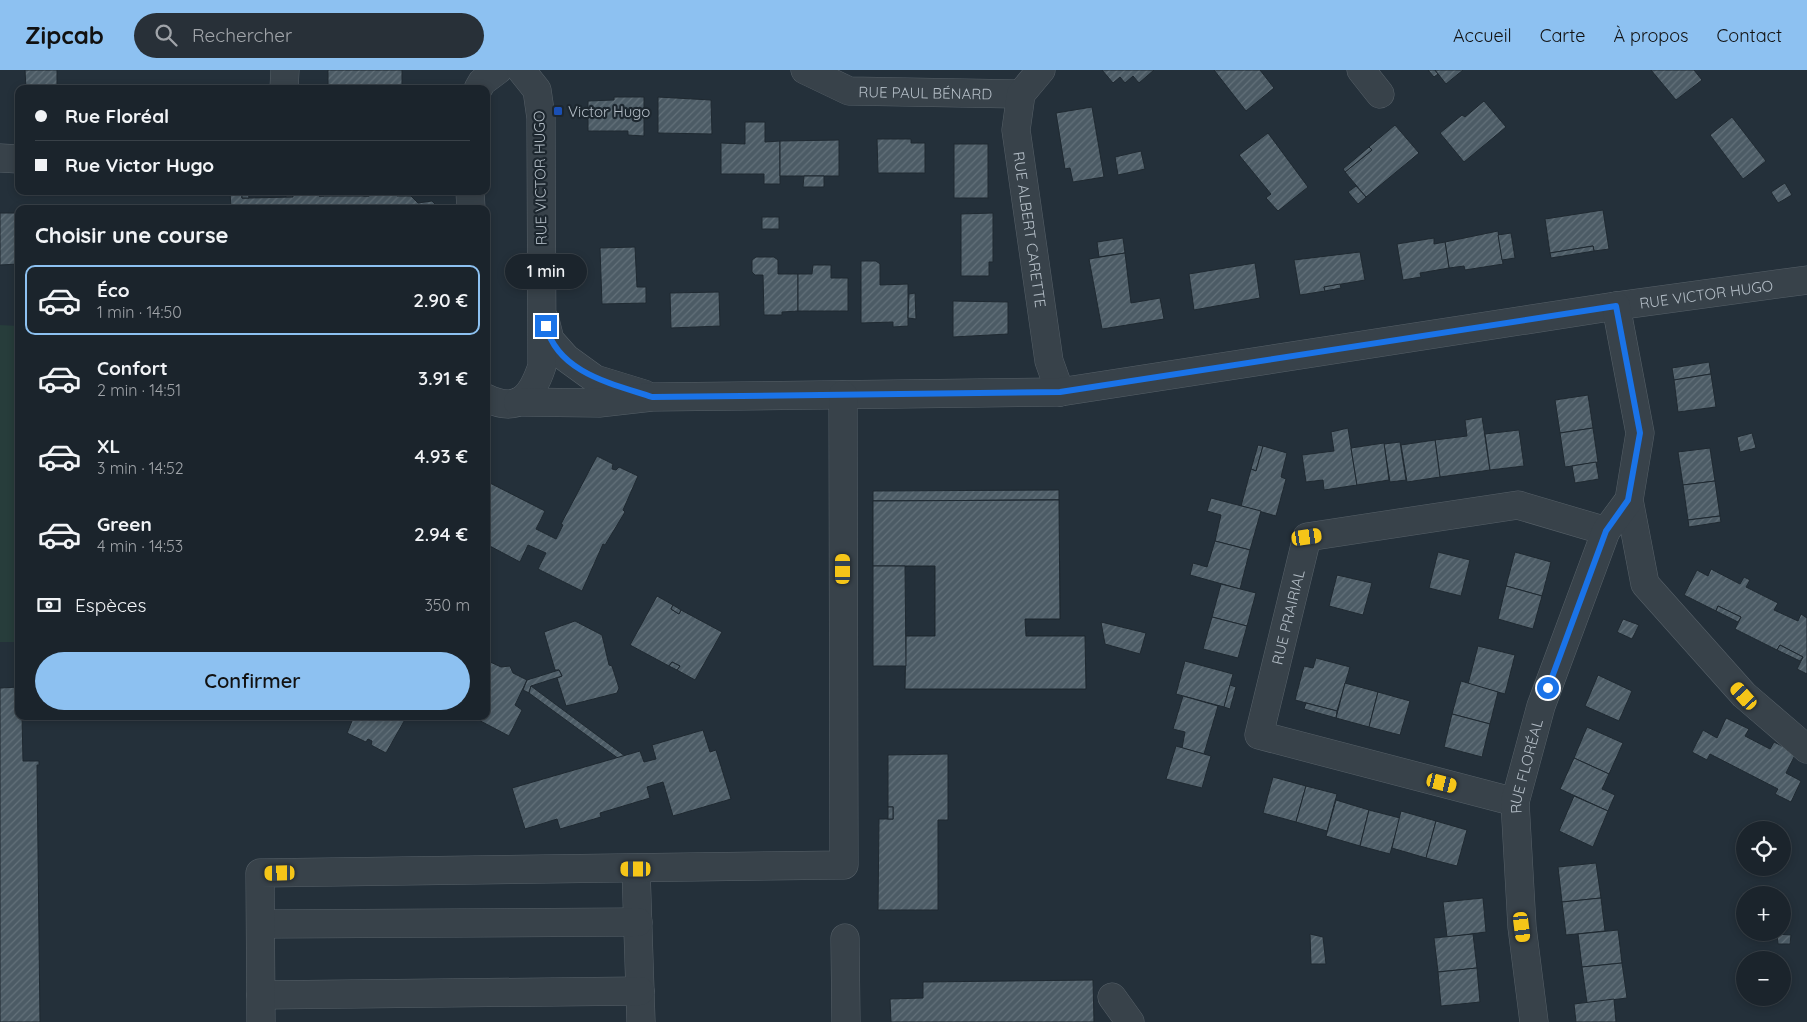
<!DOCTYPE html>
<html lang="fr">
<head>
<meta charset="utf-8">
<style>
	body { margin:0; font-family:Quicksand,sans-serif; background:#283038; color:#f1f3f6; height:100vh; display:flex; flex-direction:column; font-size:19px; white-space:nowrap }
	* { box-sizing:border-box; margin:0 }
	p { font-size:16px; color:#a0a4a9 }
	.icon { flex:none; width:28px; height:28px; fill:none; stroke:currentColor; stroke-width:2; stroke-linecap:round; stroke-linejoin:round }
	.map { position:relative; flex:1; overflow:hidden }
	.side { position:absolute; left:15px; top:135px; width:475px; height:515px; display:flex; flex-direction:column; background:#1b242c; border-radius:10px; box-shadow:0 2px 8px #0003,0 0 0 1px #394148 }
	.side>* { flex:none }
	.guide { position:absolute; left:15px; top:15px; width:475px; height:110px; border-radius:10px; box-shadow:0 2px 8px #0003,0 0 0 1px #394148; display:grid; align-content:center; height:110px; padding:0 20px; background:#1b242c }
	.buttons { position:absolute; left:1736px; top:751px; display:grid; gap:10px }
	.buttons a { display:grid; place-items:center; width:55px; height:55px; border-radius:50%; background:#1b242c; box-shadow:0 2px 8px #0003,0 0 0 1px #394148; font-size:25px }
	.end { position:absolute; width:22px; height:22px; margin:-11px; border:6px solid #1a73e8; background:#fff; box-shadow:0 0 0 2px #fff }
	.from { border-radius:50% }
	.bubble { position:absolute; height:35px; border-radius:18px; background:#1b242c; box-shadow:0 2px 8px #0003,0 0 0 1px #394148; font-size:16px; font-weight:600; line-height:35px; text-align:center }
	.car { position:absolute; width:15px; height:30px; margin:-15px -8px; border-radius:6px; box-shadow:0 0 4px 1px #0007; background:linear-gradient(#f5c518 24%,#345 0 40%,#f5c518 0 76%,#345 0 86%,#f5c518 0) }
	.guide b { display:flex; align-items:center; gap:18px; height:48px; font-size:19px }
	.guide b+b { border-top:1px solid #394148 }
	.guide i { width:12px; height:12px; background:#f1f3f6 }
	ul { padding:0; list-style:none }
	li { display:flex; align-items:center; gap:15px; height:70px; margin:0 10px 8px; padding:0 10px; border:2px solid transparent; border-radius:10px }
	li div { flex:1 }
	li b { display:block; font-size:19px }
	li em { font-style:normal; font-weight:600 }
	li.active { border-color:#8dc1f1 }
	li>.icon { width:45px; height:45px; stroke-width:1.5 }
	h2 { padding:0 20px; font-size:22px; line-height:60px }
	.pay { display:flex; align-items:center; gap:12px; height:55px; padding:0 20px; font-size:19px }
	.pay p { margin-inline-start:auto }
	.primary-button { display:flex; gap:10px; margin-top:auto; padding:10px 20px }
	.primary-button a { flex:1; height:58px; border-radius:30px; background:#8dc1f1; color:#111; font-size:20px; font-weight:600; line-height:58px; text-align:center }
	header { display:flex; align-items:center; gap:30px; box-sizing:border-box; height:70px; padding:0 25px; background:#8dc1f1; color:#111 }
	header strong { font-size:24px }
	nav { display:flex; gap:28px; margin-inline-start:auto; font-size:18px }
	.search { width:350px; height:45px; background:#283038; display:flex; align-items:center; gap:12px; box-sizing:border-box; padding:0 18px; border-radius:28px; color:#a0a4a9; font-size:19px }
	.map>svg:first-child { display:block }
</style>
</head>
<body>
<header>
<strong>Zipcab</strong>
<div class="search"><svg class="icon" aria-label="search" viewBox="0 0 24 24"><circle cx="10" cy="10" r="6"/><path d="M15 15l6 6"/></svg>Rechercher</div>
<nav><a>Accueil</a><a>Carte</a><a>À propos</a><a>Contact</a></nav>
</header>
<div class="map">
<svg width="1807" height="952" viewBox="0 0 1807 952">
	<defs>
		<pattern id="building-hatch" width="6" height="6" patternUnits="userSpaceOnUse" patternTransform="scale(1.25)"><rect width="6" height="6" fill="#4c5b65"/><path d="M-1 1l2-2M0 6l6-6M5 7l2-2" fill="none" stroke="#63717a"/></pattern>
	</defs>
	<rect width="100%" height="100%" fill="#24303a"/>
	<path fill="#273d3b" d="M0 255 19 256V572H0Z"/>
	<g fill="url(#building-hatch)" stroke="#1f2931" fill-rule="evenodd">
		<path d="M25 0H57V19H26Z"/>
		<rect x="328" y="0" width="74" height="19"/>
		<path d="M1102 0H1154L1139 13 1133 6 1125 13 1120 7 1113 13Z"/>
		<path d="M1214 0H1260L1274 18 1246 41Z"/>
		<path d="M1428 0H1435L1438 4 1434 7Z"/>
		<path d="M1435 0H1463L1446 14Z"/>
		<path d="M1651 0H1694L1702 10 1676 30Z"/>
		<path d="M614 27H644V66L628 65V61H588V31L614 30Z"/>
		<path d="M658 27 711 30 712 64 658 63Z"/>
		<path d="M1484 31 1506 57 1464 92 1440 63 1462 45 1465 47Z"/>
		<path d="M1092 37 1104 107 1073 112 1070 98 1065 99 1056 43Z"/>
		<path d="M1732 47 1766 91 1743 109 1710 65Z"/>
		<path d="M745 52H765V72L780 71V114H764V104H721V73L745 74Z"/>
		<path d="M1395 55 1419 83 1366 127 1345 102 1372 80 1369 77Z"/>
		<path d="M1268 63 1308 117 1278 141 1266 128 1271 124 1239 85Z"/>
		<path d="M877 69H911V73H925V103H878Z"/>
		<path d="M839 70V106H780V71Z"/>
		<rect x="954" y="74" width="34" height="54"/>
		<path d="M1369 77 1372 80 1345 102 1343 99Z"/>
		<path d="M1141 81 1145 99 1118 105 1115 87Z"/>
		<path d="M804 106H824V117H803Z"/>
		<path d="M1785 113 1792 125 1778 133 1771 122Z"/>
		<path d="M1356 116 1366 127 1358 134 1348 122Z"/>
		<rect x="286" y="121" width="7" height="6"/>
		<path d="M293 121H318L319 126H369V121H397V126H411L418 133 432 131 440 139H231L230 122H242V128H249L293 127Z"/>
		<path d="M318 121H324V126H319Z"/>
		<rect x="364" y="121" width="5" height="5"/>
		<path d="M242 122H248L249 128H242Z"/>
		<path d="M1603 140 1609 179 1594 181 1593 176 1550 183 1545 149Z"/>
		<path d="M0 143H19V194L0 195Z"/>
		<path d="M993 143V192H989V206H961V144Z"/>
		<rect x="762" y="147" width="17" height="12"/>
		<path d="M1498 161 1503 194 1465 200 1464 196 1449 198 1445 172Z"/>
		<path d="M1511 163 1515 188 1502 190 1498 165Z"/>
		<path d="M1123 168 1125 183 1099 187 1097 172Z"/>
		<path d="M1434 168V174L1445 172 1449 198 1420 203 1421 207 1403 210 1397 174Z"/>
		<path d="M1593 176 1594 181 1551 188 1550 183Z"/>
		<path d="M635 177 637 217H646V233L602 234 600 178Z"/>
		<path d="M1360 182 1365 210 1324 217 1325 221 1300 225 1294 190Z"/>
		<path d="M1125 183 1131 233 1160 228 1164 249 1102 259 1089 189Z"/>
		<path d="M756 187H774L778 190V204H798V241L782 242V245H764L763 205H755L752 202V190Z"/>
		<path d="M861 191H876L880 194V215L908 214V256L893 257V252L861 253Z"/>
		<path d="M1255 193 1260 228 1194 240 1189 204Z"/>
		<path d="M813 195H831V208H848V241H798V204H812Z"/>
		<path d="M1340 214 1341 218 1325 221 1324 217Z"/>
		<path d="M719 222 720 256 671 258 670 223Z"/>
		<path d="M915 223 916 249 908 248 909 224Z"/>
		<path d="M953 231 1008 232V264L953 267Z"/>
		<path d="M1709 292 1711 304 1674 310 1672 298Z"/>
		<path d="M1711 304 1716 337 1678 342 1674 310Z"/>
		<path d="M1588 325 1593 358 1560 363 1555 330Z"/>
		<path d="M1482 347 1490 400 1440 407 1435 370 1467 366 1465 350Z"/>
		<path d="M1348 358 1357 415 1324 420 1323 410 1306 412 1302 385 1334 381 1331 362Z"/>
		<path d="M1593 358 1598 392 1565 397 1560 363Z"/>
		<path d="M1519 360 1524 396 1490 400 1485 364Z"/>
		<path d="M1752 363 1756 378 1740 382 1737 367Z"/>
		<path d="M1435 370 1440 407 1407 412 1401 375Z"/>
		<path d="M1400 372 1406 410 1390 412 1384 374Z"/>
		<path d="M1384 373 1389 410 1357 415 1351 378Z"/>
		<path d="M1258 375 1263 376 1256 401 1251 399Z"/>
		<path d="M1263 376 1287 383 1281 407 1286 409 1276 446 1241 436 1251 399 1256 401Z"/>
		<path d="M1710 378 1715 411 1683 415 1678 382Z"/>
		<path d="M597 386 613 394 612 399 616 400 619 397 638 406 623 440 625 442 605 475 603 474 582 521 538 499 546 483 528 475 520 492 486 474V411L545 441 536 459 556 469 563 455 561 454Z"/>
		<path d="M1596 392 1599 409 1575 413 1572 396Z"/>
		<path d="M1715 411 1720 446 1688 450 1683 415Z"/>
		<path d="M1059 420V430L873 431V421Z"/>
		<path d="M1211 428 1261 441 1250 480 1215 471 1221 445 1207 441Z"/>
		<path d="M1059 430 1060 549H1025L1026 566H1085L1086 619H905L906 566H935V496H873V431ZM950 464H1010V479H950Z"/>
		<path d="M1059 430 1060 549H1025L1026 566H1085L1086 619H905L906 566H935V496H873V431Z"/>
		<path d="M1720 446 1721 452 1689 457 1688 450Z"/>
		<path d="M1215 471 1250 480 1240 519 1190 505 1193 493 1207 497Z"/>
		<path d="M1438 482 1470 490 1461 526 1429 518Z"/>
		<path d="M1515 482 1551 492 1542 526 1506 516Z"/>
		<path d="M873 496H905L906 596H873Z"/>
		<path d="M1711 499 1740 514 1744 507 1750 510 1746 517 1778 533 1774 540 1798 551 1801 544 1807 548V604L1797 599 1803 587 1780 575 1777 580 1735 559 1741 547 1718 536 1716 541 1684 525 1697 500 1708 506Z"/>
		<path d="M1337 505 1372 513 1363 545 1329 536Z"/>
		<path d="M1221 514 1256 523 1247 556 1212 547Z"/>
		<path d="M1506 516 1542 526 1533 559 1498 549Z"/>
		<path d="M657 526 673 535 671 539 679 544 681 540 722 562 695 610 677 600 680 596 672 592 669 596 630 575Z"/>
		<path d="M673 535 681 540 679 544 671 539Z"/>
		<path d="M1718 536 1741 547 1738 552 1716 541Z"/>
		<path d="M1212 547 1247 556 1238 588 1203 579Z"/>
		<path d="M1623 549 1639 555 1632 569 1617 562Z"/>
		<path d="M575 551 602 565 609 595 612 596 619 618 617 623 566 636 557 608 562 606 559 600H555L544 562Z"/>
		<path d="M1101 552 1146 563 1140 584 1105 574Z"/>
		<path d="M1780 575 1803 587 1800 591 1777 580Z"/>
		<path d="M1478 576 1515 585 1505 624 1468 614Z"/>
		<path d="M1316 588 1350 597 1337 641 1295 630 1304 596 1313 598Z"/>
		<path d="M486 590 501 597 510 596 513 603 527 610 515 635 522 640 509 666 471 646H486Z"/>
		<path d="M1185 591 1233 604 1224 637 1176 624Z"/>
		<path d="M672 592 680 596 677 600 669 596Z"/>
		<path d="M559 600 562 606 531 616 529 623 523 620 527 610Z"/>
		<path d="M1598 605 1632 621 1619 651 1585 636Z"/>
		<path d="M1461 611 1498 622 1490 654 1452 644Z"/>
		<path d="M1345 613 1378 622 1369 657 1336 648Z"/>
		<path d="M1230 615 1236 617 1230 639 1224 637Z"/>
		<path d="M531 616 625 686 626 687 619 689 529 623Z"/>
		<path d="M19 617V646H22L23 691H39V695H37L40 952H0V618Z"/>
		<path d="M1378 622 1410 631 1400 665 1369 657Z"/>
		<path d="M1183 626 1218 636 1204 684 1182 678 1185 662 1173 659Z"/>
		<path d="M1306 633 1337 641 1336 648 1304 639Z"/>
		<path d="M1452 644 1490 654 1482 687 1444 677Z"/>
		<path d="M354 646H407L386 683 371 675 372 671 368 669 366 672 347 663Z"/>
		<path d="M1726 648 1749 659 1745 666 1770 679 1774 672 1796 683 1786 703 1801 711 1791 732 1775 724 1778 719 1710 684 1707 690 1692 682 1703 660 1717 668Z"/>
		<path d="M1587 657 1623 673 1609 704 1574 688Z"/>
		<path d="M703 660 710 682 716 680 731 729 673 746 663 712 647 717 650 728 600 743 601 747 560 759 557 749 525 759 512 718 640 681 644 692 656 689 652 675Z"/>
		<path d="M1176 676 1211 686 1202 718 1166 709Z"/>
		<path d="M948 684V750H938V840H878L879 749H893V737H888V685Z"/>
		<path d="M1574 688 1609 704 1602 719 1615 725 1608 741 1560 719Z"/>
		<path d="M1273 707 1306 716 1296 752 1263 743Z"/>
		<path d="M1306 716 1337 724 1327 761 1296 752Z"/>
		<path d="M1574 726 1608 741 1593 777 1559 761Z"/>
		<path d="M1336 730 1369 740 1360 776 1326 766Z"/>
		<rect x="888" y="737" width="5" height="12"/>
		<path d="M1369 740 1400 748 1390 784 1360 776Z"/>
		<path d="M1401 741 1436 751 1426 788 1392 778Z"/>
		<path d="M1436 751 1467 760 1457 796 1426 788Z"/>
		<path d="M1596 793 1601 828 1562 832 1558 797Z"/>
		<path d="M1483 828 1486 862 1447 867 1443 832Z"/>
		<path d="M1601 828 1605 861 1566 865 1562 832Z"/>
		<path d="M1618 860 1622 893 1582 897 1578 864Z"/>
		<path d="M1310 864 1323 867 1326 894H1311Z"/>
		<path d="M1473 864 1477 898 1438 902 1434 868Z"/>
		<path d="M1777 864 1791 865 1790 874H1778Z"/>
		<path d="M1622 893 1627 928 1587 933 1582 897Z"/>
		<path d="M1477 898 1480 932 1441 936 1438 902Z"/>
		<path d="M1093 910 1094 952H891L890 929 923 928V912Z"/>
		<path d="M1614 929 1616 952H1576L1574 934Z"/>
	</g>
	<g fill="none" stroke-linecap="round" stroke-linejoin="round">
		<g stroke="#566068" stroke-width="29">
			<g id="minor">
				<path id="s1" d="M805 0 849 21 1021 24"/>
				<path id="s2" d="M1041 0 1021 24 1016 60 1049 291 1060 322"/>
				<path d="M1361 0 1380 24"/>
				<path d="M284 19 285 0"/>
				<path d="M478 19 482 12 498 0"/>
				<path d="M0 88 19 89"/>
				<path d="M470 121 471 139"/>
				<path d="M545 250 550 270 566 288 595 309 644 324"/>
				<path d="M486 328C519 344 532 326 542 296L541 48 537 20 521 0"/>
				<path id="s3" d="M518 332 599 333 652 327 1060 322 1616 236 1807 210"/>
				<path d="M1629 430 1645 514 1744 625 1807 679"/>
				<path id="s4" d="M1515 732 1259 665 1307 467 1518 435 1606 461"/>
				<path d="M636 799 641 952"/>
				<path d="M261 854 638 852"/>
				<path d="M845 868 846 952"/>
				<path d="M261 925 640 921"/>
				<path d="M1112 927 1130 952"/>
				<path d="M261 952 260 803 844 795 843 325"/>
				<path id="s5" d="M1534 952 1522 857 1515 732 1541 636 1606 461 1629 430 1640 363 1616 236"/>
			</g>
		</g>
		<use href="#minor" stroke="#38424a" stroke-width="28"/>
	</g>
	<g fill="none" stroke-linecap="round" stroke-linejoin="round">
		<path stroke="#1a73e8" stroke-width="6" d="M546 256C558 303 613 314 652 327L1060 322 1616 236 1640 363 1628 430 1606 461 1548 618"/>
	</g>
	<rect fill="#1a4fb4" stroke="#1d272f" stroke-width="2" x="553" y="36" width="10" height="10" rx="2.5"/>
	<g text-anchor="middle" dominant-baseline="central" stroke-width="4.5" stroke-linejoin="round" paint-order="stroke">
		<g font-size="15" fill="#b3bdc6" stroke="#1d272f">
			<text stroke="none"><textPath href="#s1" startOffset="125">RUE PAUL BÉNARD</textPath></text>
			<text transform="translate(540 108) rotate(-91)">RUE VICTOR HUGO</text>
			<text stroke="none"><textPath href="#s2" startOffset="168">RUE ALBERT CARETTE</textPath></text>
			<text stroke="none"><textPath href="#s3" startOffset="1196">RUE VICTOR HUGO</textPath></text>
			<text stroke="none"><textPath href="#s4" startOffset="386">RUE PRAIRIAL</textPath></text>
			<text stroke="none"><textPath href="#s5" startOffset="258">RUE FLORÉAL</textPath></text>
		</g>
		<g font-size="15" fill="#b3bdc6" stroke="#1d272f" text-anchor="start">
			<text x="568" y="41">Victor Hugo</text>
		</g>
	</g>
</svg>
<div class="buttons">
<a><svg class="icon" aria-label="locate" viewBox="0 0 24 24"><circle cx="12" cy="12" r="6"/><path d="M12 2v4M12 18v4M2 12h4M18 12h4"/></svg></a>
<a>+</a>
<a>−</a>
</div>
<i class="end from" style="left:1548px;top:618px"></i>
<i class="end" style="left:546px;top:256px"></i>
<div class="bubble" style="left:505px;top:184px;width:82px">1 min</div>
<i class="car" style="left:1307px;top:467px;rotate:82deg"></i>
<i class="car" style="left:843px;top:499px;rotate:0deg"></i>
<i class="car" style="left:1744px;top:626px;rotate:318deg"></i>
<i class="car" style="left:1442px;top:713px;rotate:104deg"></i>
<i class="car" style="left:636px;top:799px;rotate:270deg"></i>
<i class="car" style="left:280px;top:803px;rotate:269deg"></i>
<i class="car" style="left:1522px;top:857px;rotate:173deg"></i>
<div class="guide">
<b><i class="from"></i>Rue Floréal</b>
<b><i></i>Rue Victor Hugo</b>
</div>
<section class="side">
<h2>Choisir une course</h2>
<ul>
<li class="active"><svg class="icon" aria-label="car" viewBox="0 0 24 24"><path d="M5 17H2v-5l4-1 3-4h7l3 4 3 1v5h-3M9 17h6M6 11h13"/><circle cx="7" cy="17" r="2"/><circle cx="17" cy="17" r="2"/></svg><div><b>Éco</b><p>1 min · 14:50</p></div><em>2.90 €</em></li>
<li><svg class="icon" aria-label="car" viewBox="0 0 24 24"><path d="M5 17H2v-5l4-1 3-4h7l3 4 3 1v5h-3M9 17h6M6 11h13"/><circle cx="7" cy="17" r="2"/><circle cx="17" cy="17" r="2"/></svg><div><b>Confort</b><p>2 min · 14:51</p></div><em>3.91 €</em></li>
<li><svg class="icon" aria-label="car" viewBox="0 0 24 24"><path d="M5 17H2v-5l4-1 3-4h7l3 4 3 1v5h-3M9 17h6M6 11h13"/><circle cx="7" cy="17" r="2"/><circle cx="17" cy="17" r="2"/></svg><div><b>XL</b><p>3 min · 14:52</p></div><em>4.93 €</em></li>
<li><svg class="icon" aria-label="car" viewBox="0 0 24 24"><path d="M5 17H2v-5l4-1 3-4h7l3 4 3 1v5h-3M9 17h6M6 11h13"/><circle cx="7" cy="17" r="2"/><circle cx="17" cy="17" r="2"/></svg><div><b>Green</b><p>4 min · 14:53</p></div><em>2.94 €</em></li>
</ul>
<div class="pay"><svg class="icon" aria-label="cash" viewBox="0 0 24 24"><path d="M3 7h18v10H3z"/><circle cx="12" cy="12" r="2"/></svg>Espèces<p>350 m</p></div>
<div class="primary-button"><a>Confirmer</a></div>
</section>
</div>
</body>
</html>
